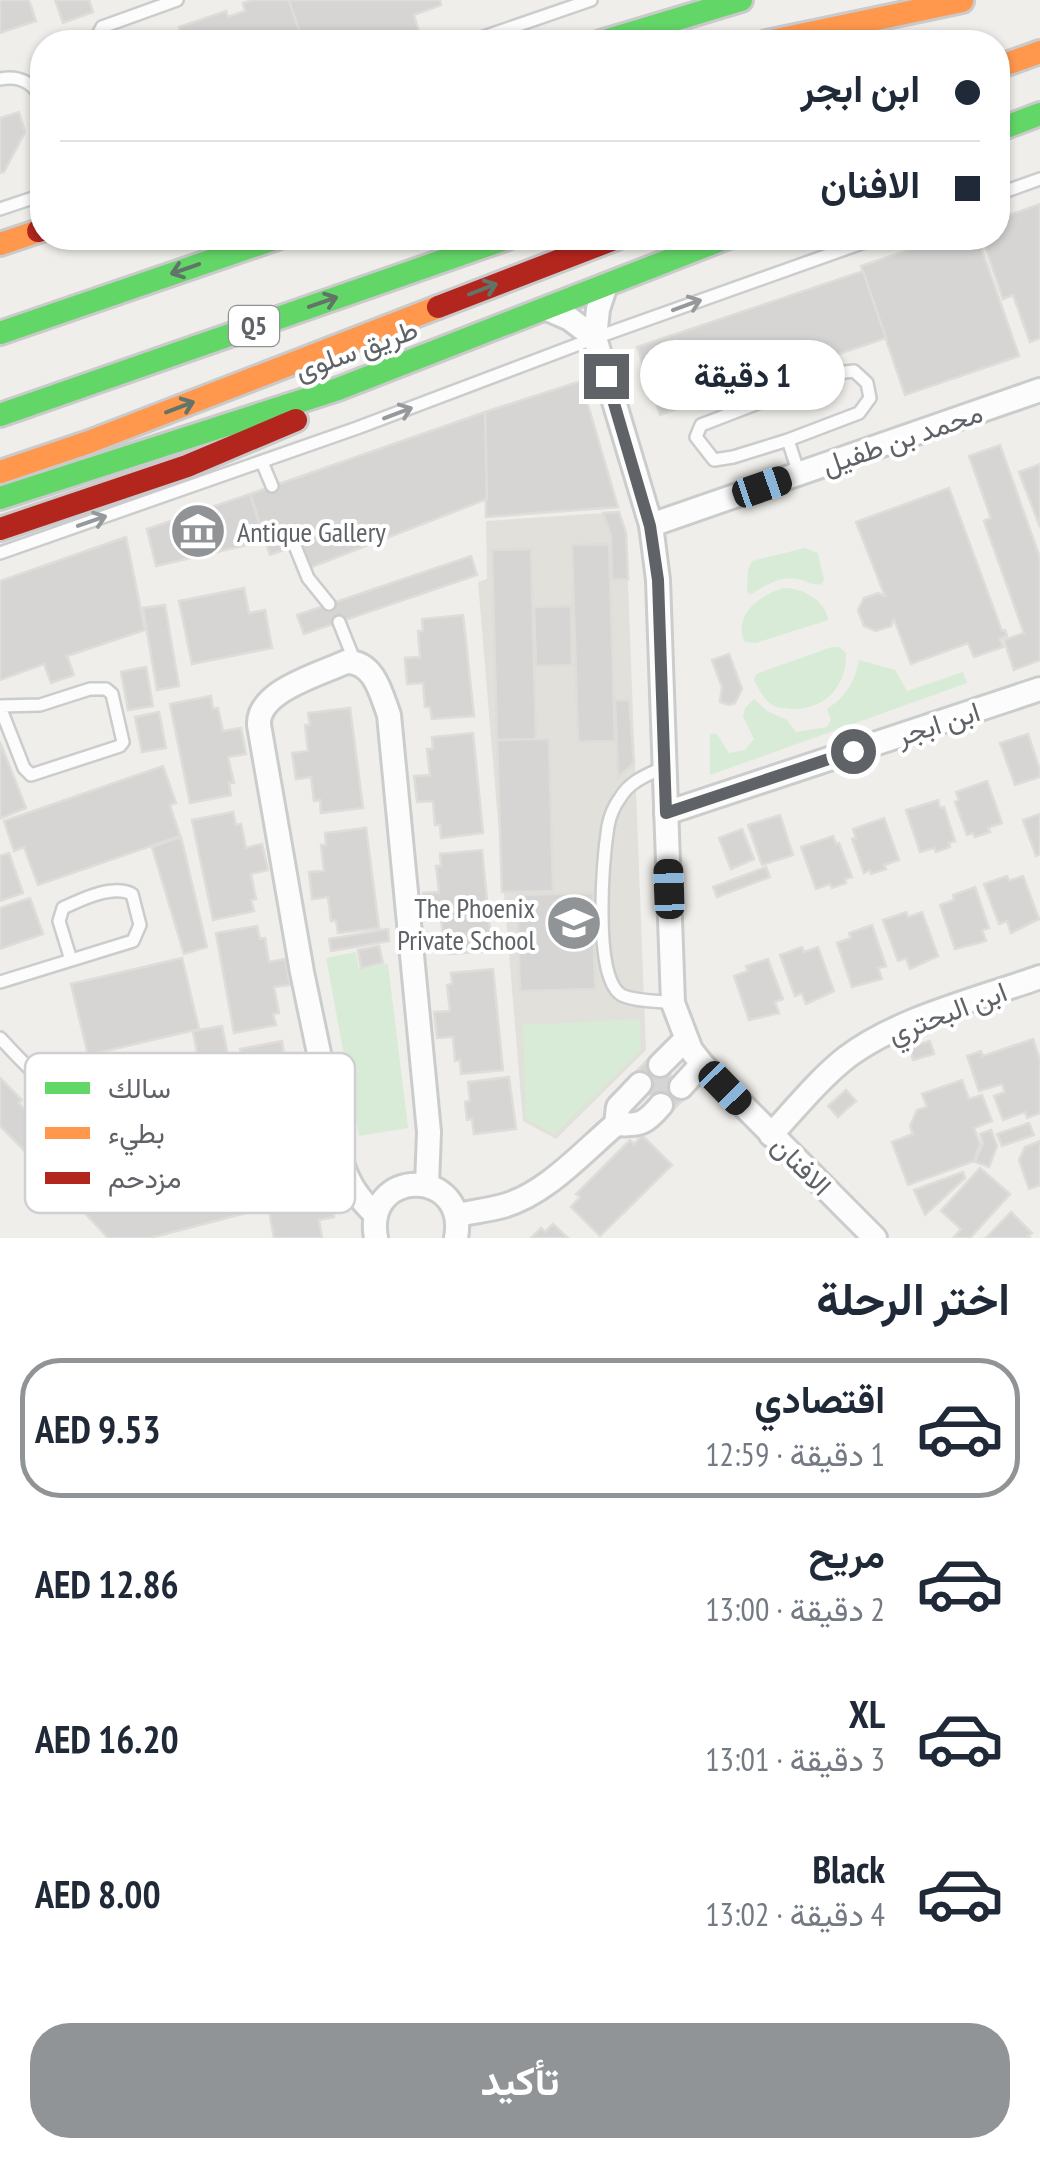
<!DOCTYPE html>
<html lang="ar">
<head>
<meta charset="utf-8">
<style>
	body { margin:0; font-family:"PT Sans Narrow",Vazirmatn,sans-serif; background:#f2f2f3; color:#1f2937; direction:rtl; height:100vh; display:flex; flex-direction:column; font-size:38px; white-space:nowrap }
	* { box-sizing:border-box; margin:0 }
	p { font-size:32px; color:#747a83 }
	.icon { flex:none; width:55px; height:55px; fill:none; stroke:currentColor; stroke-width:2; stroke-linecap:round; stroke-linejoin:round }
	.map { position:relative; height:1238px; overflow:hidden; direction:ltr }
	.side { display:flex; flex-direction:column; background:#fff; flex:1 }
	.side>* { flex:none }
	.banner { position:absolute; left:30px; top:30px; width:980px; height:220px; border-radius:40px; box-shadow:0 2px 8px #0004; direction:rtl; display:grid; align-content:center; height:220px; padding:0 30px; background:#fff }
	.end { position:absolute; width:45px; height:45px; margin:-22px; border:12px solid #5f6368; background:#fff; box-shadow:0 0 0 5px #fff }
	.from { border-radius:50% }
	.bubble { position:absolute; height:70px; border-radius:35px; background:#fff; box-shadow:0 2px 8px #0004; font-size:32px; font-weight:700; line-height:70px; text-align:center; direction:rtl }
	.car { position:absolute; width:30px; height:60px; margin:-30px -15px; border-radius:12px; box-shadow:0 0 8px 2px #0007; background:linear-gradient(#222 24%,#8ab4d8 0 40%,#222 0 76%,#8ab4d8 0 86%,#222 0) }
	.banner b { display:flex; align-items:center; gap:35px; height:95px; font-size:38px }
	.banner b+b { border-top:2px solid #e0e1e3 }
	.banner i { width:25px; height:25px; background:#1f2937 }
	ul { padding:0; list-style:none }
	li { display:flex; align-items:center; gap:30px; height:140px; margin:0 20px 15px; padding:0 10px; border:5px solid transparent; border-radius:40px }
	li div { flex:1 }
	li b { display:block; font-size:38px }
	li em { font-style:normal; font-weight:700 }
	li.selected { border-color:#919496 }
	li>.icon { width:90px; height:90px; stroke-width:1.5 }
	h2 { padding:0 30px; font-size:45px; line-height:120px }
	.cta { display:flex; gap:20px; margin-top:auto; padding:20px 30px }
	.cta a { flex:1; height:115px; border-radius:40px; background:#919496; color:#fff; font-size:40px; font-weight:700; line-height:115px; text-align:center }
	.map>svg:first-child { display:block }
</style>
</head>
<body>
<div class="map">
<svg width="1040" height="1238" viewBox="0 0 1040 1238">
	<rect width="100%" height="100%" fill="#efeeea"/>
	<path fill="#e2e0da" d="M619 512 626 533 646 1050 556 1139 523 1121 478 582 487 579 486 521Z"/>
	<g fill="#d8ebd6">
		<path d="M805 548 818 553 824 579 822 584C811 586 809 581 798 579 780 575 764 586 750 595L747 591 748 570 752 561Z"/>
		<path d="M784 588C803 588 826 601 828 620L756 643 745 642C732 615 761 594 784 588Z"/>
		<path d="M832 647H839L846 653C847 683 829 706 799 709 791 709 780 709 774 706 764 701 759 689 754 680L756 674Z"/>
		<path d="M859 660 895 670 907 691 963 672 967 683 710 775V734H717L729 753 745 750 754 739 743 716 745 708 754 699 767 711 787 720 796 732 827 727 831 720 827 709C847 696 854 683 859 660Z"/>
		<path d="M356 952 359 969 388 964 408 1128 359 1136 326 958Z"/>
		<path d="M639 1019 641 1050 555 1134 526 1119 523 1025Z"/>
	</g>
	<g fill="#d6d5d3" stroke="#deddd9" stroke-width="2.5">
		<path d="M0 0H29L36 21 0 33Z"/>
		<path d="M55 0H89L93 12 63 23Z"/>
		<path d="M252 0H289L303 42H156L181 34 179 27 226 11 228 17 245 11 243 3Z"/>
		<path d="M289 0H440L441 5 414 15 419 32 401 38 399 32 372 42H303Z"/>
		<path d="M19 112 25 132 4 172 0 173V118Z"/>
		<path d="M1040 204V338L1030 342 1013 295 1003 299 982 238H998V219Z"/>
		<path d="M944 238H978L1019 356 905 395 861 266Z"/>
		<path d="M863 271 886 338 660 415 637 347Z"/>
		<path d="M581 381 618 507 486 517 485 412Z"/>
		<path d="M485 412 487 499 309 568 301 544 270 555 250 494Z"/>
		<path d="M1000 445 1040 558V660L1014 670 1004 640 1024 633 984 521 991 518 969 456Z"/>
		<path d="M1040 464V527L1019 472Z"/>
		<path d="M949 488 1002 631 1005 630 1007 636 1000 639 1003 647 974 657 968 643 911 664 894 619 891 626 876 631 864 626 858 610 864 598 878 593 885 596 856 522Z"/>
		<path d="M250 494 265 541 156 566 147 529Z"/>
		<path d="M619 512 626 533 628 579 612 580 611 536 603 513Z"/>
		<path d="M126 537 145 630 67 656 74 675 51 683 44 664 0 680V581Z"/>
		<path d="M609 544 615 741 578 742 572 545Z"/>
		<path d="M531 549 536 739 497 740 492 550Z"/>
		<path d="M471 556 477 575 304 634 297 615Z"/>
		<path d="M244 588 249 613 265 610 272 648 192 664 179 601Z"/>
		<path d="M165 605 179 686 157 690 143 608Z"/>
		<path d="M571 606 572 665 536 666 534 607Z"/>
		<path d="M463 615 474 716 432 719 430 707H425L423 683 407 684 405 658 420 657 418 631H423L422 619Z"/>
		<path d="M729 654 742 689 735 703 729 705 720 702 722 687 712 660Z"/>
		<path d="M146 667 153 706 128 710 121 672Z"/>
		<path d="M211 696 213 709 218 708 223 731 241 728 246 754 228 757 234 783H229L231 795 190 803 170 704Z"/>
		<path d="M615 700H629L634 763 618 777Z"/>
		<path d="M350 708 363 808 321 813 320 800 314 801 311 777 296 779 292 753 308 751 305 725H310L308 713Z"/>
		<path d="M159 712 166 748 142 752 135 717Z"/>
		<path d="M473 733 483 833 441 838 440 825H435L433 801 417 802 414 776 430 775 427 749H433L432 737Z"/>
		<path d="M1028 734 1040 770V777L1015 785 1000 743Z"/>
		<path d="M536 739H549L553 891 502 892 497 740Z"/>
		<path d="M0 742 26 808 1 818 0 815Z"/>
		<path d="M163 766 176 803 170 805 180 836 38 885 24 847 14 851 4 821Z"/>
		<path d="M987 781 1002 823 988 828 990 832 975 837 973 833 967 835 955 802 959 800 956 792Z"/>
		<path d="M938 800 940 808 944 807 955 841 949 843 950 847 936 852 934 848 920 852 906 810Z"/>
		<path d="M233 812 236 825 241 824 246 848 262 844 268 870 251 874 256 899 251 900 254 911 213 920 192 820Z"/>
		<path d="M1040 814V854L1036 856 1023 820Z"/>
		<path d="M780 815 793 855 762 865 748 825Z"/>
		<path d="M884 818 899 860 884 865 886 869 871 874 870 870 864 873 852 839 856 838 853 829Z"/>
		<path d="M366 828 379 928 338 933 336 920 331 921 328 897 312 899 309 872 324 871 321 845H326L325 833Z"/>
		<path d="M742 829 754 859 731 869 719 838Z"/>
		<path d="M833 836 836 844 839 843 852 877 845 879 846 883 832 888 830 884 816 889 801 847Z"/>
		<path d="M181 837 207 947 184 954 152 847Z"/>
		<path d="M482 850 492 951 450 954 449 942H444L441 918 426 920 423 893 439 892 436 866H441L440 854Z"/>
		<path d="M9 853 23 893 0 901V856Z"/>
		<path d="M766 867 770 877 717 897 713 887Z"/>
		<path d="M1007 876 1009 881 1023 876 1039 919 1011 933 1007 921 999 924 984 884Z"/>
		<path d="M975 887 989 928 982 930 986 941 955 949 940 905 954 900 953 895Z"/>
		<path d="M593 893 595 989 520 991 517 895Z"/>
		<path d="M30 898 43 934 0 949V908Z"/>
		<path d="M906 912 908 917 922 912 938 956 910 969 906 958 898 961 883 920Z"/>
		<path d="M872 925 886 966 878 968 882 979 852 987 837 943 851 938 849 933Z"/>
		<path d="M257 926 260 939 265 938 269 962 285 959 290 985 274 987 279 1013 273 1014 276 1025 234 1033 216 933Z"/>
		<path d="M388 929 389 941 331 951 329 939Z"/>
		<path d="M379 946 383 963 361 968 358 950Z"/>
		<path d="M802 947 804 952 818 947 834 991 806 1004 802 993 795 996 780 955Z"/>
		<path d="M182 958 199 1029 88 1055 71 984Z"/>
		<path d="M768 959 783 999 775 1002 779 1013 749 1020 734 976 748 971 746 966Z"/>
		<path d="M493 969 503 1070 461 1074 460 1060 455 1061 453 1037 437 1038 434 1012 450 1011 447 985 452 984 451 973Z"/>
		<path d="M222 1026 243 1133 213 1139 193 1031Z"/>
		<path d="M1033 1039 1040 1060V1113L1027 1118 1025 1112 1003 1120 994 1096 1005 1092 1002 1084 979 1091 967 1056 981 1051 983 1056Z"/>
		<path d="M282 1041 284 1054 289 1053 293 1077 309 1074 314 1100 298 1103 303 1128 298 1129 300 1140 259 1148 240 1049Z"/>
		<path d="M930 1041 934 1054 913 1060 909 1047Z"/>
		<path d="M651 1056 689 1094 669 1114 632 1076Z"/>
		<path d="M509 1077 516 1129 474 1134 472 1119 467 1120 465 1102 470 1101 468 1082Z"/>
		<path d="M0 1078 22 1100 19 1103 104 1190 71 1198 0 1126Z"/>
		<path d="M962 1080 969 1099 982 1095 992 1121 974 1128 980 1144 974 1161 908 1185 892 1142 913 1134 910 1126 917 1110 927 1107 922 1094Z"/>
		<path d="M846 1090 856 1101 838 1117 828 1106Z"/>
		<path d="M1029 1123 1034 1135 1002 1146 997 1134Z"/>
		<path d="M991 1130 997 1146 989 1167 975 1162 983 1143 980 1134Z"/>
		<path d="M642 1135 672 1165 600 1236 571 1207 580 1197 576 1194 630 1140 634 1144Z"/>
		<path d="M1040 1141V1185L1029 1189 1019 1160 1025 1147Z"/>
		<path d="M231 1157 246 1213 150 1238H108L71 1198Z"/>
		<path d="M302 1159 305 1171 309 1170 314 1194 330 1191 334 1217 319 1220 322 1238H274L261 1166Z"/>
		<path d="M980 1168 1010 1194 970 1238H956L954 1237 961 1229 941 1211Z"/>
		<path d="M963 1172 965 1178 925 1215 914 1190Z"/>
		<path d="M1011 1212 1032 1233 1028 1236 1030 1238H986Z"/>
		<path d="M553 1224 568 1238H531L541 1228 545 1232Z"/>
	</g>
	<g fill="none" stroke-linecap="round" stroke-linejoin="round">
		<g stroke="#cbcccc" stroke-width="16">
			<g id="lane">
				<path d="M94 42 102 27 177 0"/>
				<path d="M469 42 591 0"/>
				<path d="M0 79C19 75 34 83 42 100"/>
				<path d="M998 194 1040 179"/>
				<path d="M0 209 42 195"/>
				<path d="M788 440 733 457 714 460 696 437 701 425 836 373 854 371 867 383 870 398 859 413 788 440 799 474"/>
				<path d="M262 462 272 486"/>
				<path d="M295 546 308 578 329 604"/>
				<path d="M0 553 357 428 595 338 876 238"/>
				<path d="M339 622 355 662"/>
				<path d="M0 706 40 705 90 689H106L112 694 123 742 120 746 31 775 24 768 0 707"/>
				<path d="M664 767C647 775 630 781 620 798 614 806 610 816 608 826 603 859 593 973 620 994 630 1001 660 1001 673 1003"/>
				<path d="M0 982 133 941 140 925 132 894C113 884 82 899 63 908L59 921 71 960"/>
				<path d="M0 1038C13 1051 42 1086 60 1088 89 1091 162 1046 179 1079L193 1127 190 1141 184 1145 114 1168C88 1163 70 1111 58 1088"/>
			</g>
		</g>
		<g stroke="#cbcccc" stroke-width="28">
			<g id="street">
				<path d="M606 285 598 309 595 338 651 525 658 580 673 1003 691 1050 702 1064 875 1238"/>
				<path d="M547 309 570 319 595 338"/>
				<path d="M651 525 1040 390"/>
				<path d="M666 813 1040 689"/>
				<path d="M660 1065 686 1039"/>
				<path d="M681 1087 702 1064"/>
				<path d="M616 1124C640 1126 646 1123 661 1105"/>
				<path d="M771 1135C795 1109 819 1079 847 1057 899 1018 978 999 1040 977"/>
				<path d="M376 1215C359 1199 349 1185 342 1163L302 972 259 725C257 691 320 674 346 662 374 661 381 693 389 715L429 1132 427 1185"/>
				<path d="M457 1215C472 1212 488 1210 503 1206 546 1194 582 1153 616 1124L618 1107 640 1084"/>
				<path d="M376 1238C363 1167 469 1167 456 1238"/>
			</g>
		</g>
		<g stroke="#cacacb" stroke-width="28">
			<g id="fast">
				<path d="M601 42 741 0"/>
				<path d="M998 130 1040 114"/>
				<path d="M0 333 277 238"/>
				<path d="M0 415 508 238"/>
				<path d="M0 498 338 389 726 238"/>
			</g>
		</g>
		<g stroke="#cacacb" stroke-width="28">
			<g id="slow">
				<path d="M767 42 962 1"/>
				<path d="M998 67 1040 52"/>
				<path d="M0 244 42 230"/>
				<path d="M0 472 89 442 438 307"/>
			</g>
		</g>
		<g stroke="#cacacb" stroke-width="28">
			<g id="jam">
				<path d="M38 231 42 230"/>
				<path d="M438 307 617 238"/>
				<path d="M0 529 187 466 296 420"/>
			</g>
		</g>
		<use href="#lane" stroke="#fdfcfc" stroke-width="11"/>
		<use href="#street" stroke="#fdfcfc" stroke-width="22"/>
		<use href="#fast" stroke="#63d668" stroke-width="22"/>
		<use href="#slow" stroke="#ff974d" stroke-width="22"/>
		<use href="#jam" stroke="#b3261e" stroke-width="22"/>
	</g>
	<defs><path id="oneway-shaft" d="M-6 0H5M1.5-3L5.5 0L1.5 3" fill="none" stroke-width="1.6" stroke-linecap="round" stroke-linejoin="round" transform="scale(2.5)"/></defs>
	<g stroke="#607468">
		<use href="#oneway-shaft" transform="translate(185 269) rotate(161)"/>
		<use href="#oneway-shaft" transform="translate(483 289) rotate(-21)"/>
		<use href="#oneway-shaft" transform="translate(323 302) rotate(-19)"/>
		<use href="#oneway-shaft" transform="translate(180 407) rotate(-21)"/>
	</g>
	<g stroke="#96999c">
		<use href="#oneway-shaft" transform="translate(687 305) rotate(-20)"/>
		<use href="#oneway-shaft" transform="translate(398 413) rotate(-21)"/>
		<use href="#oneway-shaft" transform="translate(92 521) rotate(-19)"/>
	</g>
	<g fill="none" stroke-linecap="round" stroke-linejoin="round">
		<path stroke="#5f6368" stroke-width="12" d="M606 376 650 526 658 580 666 813 853 751"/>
	</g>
	<defs>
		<g id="museum-disc" transform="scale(2.875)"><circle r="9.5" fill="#919496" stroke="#fff"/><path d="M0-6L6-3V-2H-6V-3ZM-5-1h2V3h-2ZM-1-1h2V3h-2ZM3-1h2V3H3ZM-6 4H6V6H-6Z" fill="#fff"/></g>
		<g id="school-disc" transform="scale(2.875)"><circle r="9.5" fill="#919496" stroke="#fff"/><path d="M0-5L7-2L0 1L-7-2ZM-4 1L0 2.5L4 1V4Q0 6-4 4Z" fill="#fff"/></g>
	</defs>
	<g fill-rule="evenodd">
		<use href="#museum-disc" x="198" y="531"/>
		<use href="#school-disc" x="574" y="923"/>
	</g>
	<g text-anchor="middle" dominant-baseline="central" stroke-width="8" stroke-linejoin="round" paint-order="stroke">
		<rect fill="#fff" stroke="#8f9295" stroke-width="2.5" x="229" y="306" width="50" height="40" rx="8"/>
		<g font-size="25" font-weight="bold" fill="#5f6368">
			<text x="254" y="326">Q5</text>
		</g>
		<g font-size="28" fill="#5f6368" stroke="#fff">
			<text transform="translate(356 349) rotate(-20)">طريق سلوى</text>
			<text transform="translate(902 438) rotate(-19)">محمد بن طفيل</text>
			<text transform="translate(938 723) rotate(-18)">ابن ابجر</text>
			<text transform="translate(947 1012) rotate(-21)">ابن البحتري</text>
			<text transform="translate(802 1165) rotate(45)">الافنان</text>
		</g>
		<g font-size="28" fill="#5f6368" stroke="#fff" text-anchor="start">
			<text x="237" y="531">Antique Gallery</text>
			<text x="535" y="907" text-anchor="end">The Phoenix<tspan x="535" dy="32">Private School</tspan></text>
		</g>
	</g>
	<rect x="25" y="1053" width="330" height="160" rx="15" fill="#fff" stroke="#cfd0d2" stroke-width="2.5"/>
	<rect x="45" y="1082" width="45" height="12" fill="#63d668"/>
	<rect x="45" y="1127" width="45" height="12" fill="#ff974d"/>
	<rect x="45" y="1172" width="45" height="12" fill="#b3261e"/>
	<g font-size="28" fill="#5f6368">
		<text x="108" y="1098">سالك</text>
		<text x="108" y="1143">بطيء</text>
		<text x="108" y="1188">مزدحم</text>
	</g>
</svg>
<i class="end from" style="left:853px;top:751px"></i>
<i class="end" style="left:606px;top:376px"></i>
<div class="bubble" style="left:640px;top:340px;width:205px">1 دقيقة</div>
<i class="car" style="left:762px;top:487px;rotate:71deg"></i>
<i class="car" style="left:669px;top:889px;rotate:358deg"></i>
<i class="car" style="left:725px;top:1088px;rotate:136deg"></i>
<div class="banner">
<b><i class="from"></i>ابن ابجر</b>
<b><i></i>الافنان</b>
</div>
</div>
<section class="side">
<h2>اختر الرحلة</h2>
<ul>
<li class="selected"><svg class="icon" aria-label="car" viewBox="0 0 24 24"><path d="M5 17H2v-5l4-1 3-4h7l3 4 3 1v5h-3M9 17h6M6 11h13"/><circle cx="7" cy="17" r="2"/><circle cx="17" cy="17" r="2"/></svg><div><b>اقتصادي</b><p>1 دقيقة · 12:59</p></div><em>AED 9.53</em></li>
<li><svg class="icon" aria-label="car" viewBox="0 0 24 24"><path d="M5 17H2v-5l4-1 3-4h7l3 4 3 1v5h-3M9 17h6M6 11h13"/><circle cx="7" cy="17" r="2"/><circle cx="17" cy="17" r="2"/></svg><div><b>مريح</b><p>2 دقيقة · 13:00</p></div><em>AED 12.86</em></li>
<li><svg class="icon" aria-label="car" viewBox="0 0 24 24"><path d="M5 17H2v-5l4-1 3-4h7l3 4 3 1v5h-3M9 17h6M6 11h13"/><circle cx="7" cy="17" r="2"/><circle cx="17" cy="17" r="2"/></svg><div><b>XL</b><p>3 دقيقة · 13:01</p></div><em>AED 16.20</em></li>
<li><svg class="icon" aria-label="car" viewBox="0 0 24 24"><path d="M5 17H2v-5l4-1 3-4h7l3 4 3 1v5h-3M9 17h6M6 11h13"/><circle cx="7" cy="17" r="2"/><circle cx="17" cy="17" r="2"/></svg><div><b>Black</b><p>4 دقيقة · 13:02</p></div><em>AED 8.00</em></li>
</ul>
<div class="cta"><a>تأكيد</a></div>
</section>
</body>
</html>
